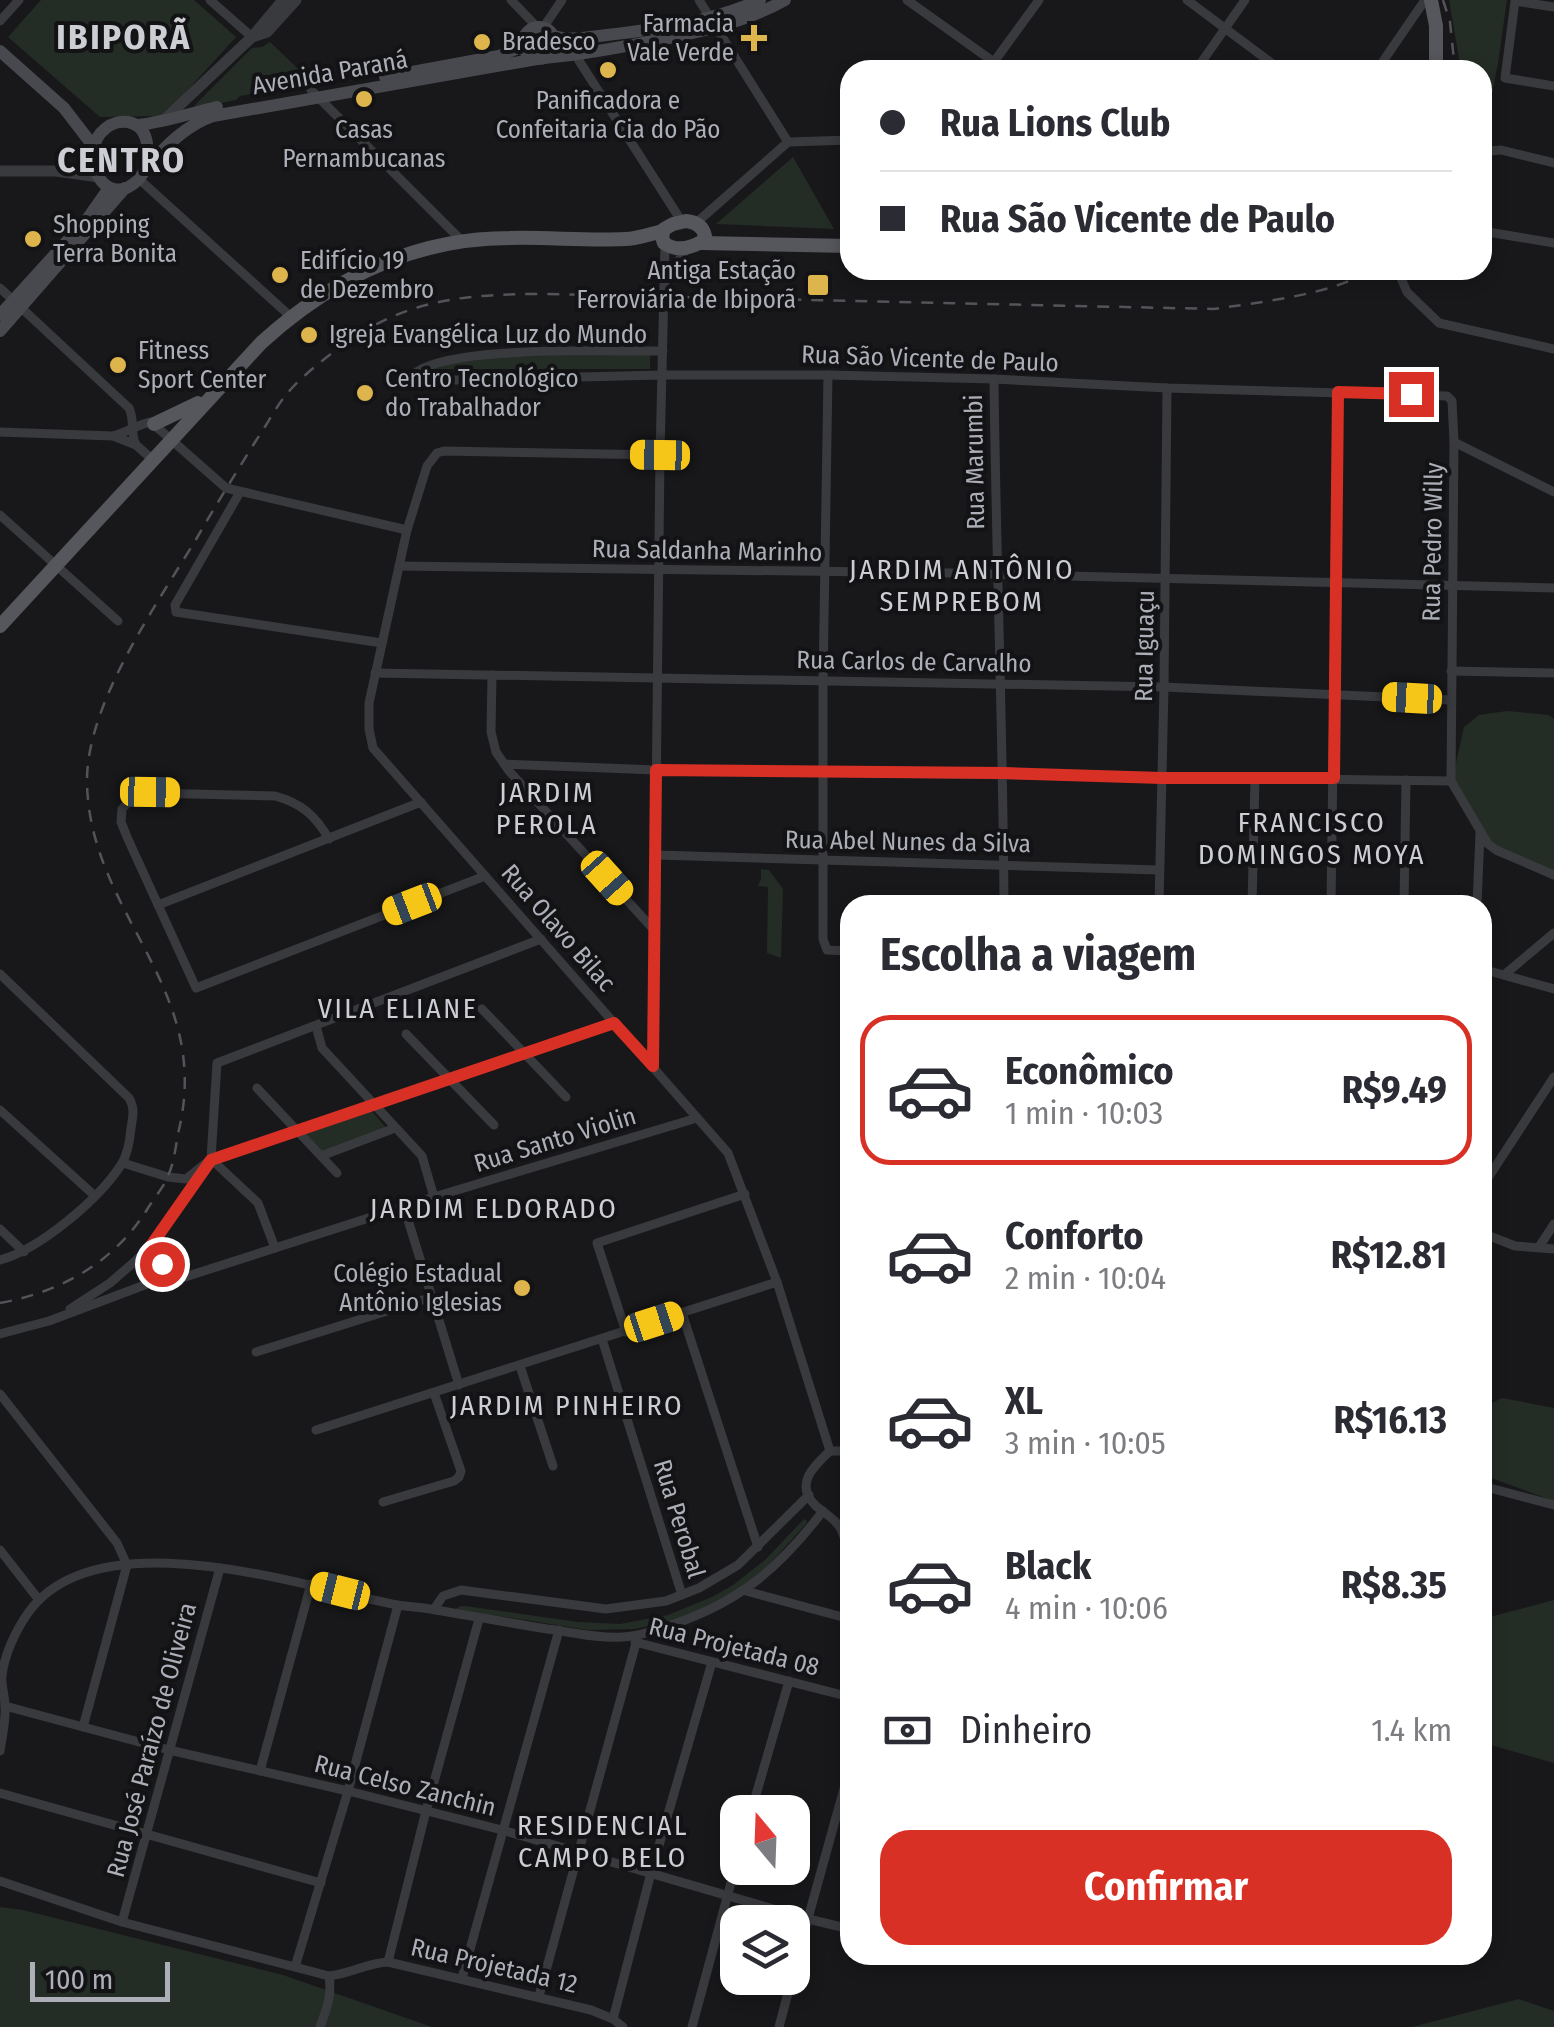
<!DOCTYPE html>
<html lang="pt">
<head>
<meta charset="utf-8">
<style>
	body { margin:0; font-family:"Fira Sans Condensed",sans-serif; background:#f2f2f3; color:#2b2b33; height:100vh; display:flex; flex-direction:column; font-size:38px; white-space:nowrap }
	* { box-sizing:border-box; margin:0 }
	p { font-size:32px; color:#7c7c81 }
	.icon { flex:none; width:55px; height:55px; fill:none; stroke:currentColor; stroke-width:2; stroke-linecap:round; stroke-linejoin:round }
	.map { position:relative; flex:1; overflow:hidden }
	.details { position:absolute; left:840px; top:895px; width:652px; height:1070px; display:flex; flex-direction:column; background:#fff; border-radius:30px; box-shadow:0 5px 15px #0003 }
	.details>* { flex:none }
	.guide { position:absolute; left:840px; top:60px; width:652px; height:220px; border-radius:30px; box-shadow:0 5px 15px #0003; display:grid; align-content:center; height:220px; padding:0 40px; background:#fff }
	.needle { width:65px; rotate:341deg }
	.controls { position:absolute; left:720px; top:1795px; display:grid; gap:20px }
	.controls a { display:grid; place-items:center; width:90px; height:90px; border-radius:20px; background:#fff; box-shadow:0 5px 15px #0003; font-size:50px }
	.scale { position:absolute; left:30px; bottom:25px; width:140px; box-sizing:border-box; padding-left:10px; border:5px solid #acafb8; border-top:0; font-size:28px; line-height:35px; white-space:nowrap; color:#acafb8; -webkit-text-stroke:8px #131315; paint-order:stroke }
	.end { position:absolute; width:45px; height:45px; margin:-22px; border:12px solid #d93025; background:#fff; box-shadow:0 0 0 5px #fff }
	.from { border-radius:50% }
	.car { position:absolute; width:30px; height:60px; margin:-30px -15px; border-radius:12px; box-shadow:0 0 8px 2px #0007; background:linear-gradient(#f5c518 24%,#345 0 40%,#f5c518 0 76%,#345 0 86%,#f5c518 0) }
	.guide b { display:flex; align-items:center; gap:35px; height:95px; font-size:38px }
	.guide b+b { border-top:2px solid #e1e1e2 }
	.guide i { width:25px; height:25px; background:#2b2b33 }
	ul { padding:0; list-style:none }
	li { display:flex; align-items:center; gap:30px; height:150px; margin:0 20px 15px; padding:0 20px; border:5px solid transparent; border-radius:30px }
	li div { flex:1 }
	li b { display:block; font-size:38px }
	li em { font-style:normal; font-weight:700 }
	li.on { border-color:#d93025 }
	li>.icon { width:90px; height:90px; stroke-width:1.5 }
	h2 { padding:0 40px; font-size:45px; line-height:120px }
	.pay { display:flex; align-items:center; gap:25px; height:110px; padding:0 40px; font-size:38px }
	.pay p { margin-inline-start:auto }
	.primary-button { display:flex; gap:20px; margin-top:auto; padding:20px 40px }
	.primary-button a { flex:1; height:115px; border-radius:30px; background:#d93025; color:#fff; font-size:40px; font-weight:700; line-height:115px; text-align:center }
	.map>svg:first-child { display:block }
</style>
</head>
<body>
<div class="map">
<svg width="1554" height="2027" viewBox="0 0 1554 2027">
	<rect width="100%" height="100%" fill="#18181a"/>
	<g fill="#242c26">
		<path d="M41 0H194L236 37 164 116 100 117 8 37Z"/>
		<path d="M1449 0H1507L1498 63 1483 140 1482 70H1461Z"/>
		<path d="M270 42 314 84 282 92 279 89 240 96 236 100 196 108 195 105 252 48 262 47Z"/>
		<path d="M793 157 834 229 716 224Z"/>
		<path d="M650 354V369H430L443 364 492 357Z"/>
		<path d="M1507 711 1549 715 1554 719V872L1496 849 1452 781 1464 727 1479 715Z"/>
		<path d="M761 869 769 870 783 889 781 958 767 953 768 887 758 886 761 879Z"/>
		<path d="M370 1109 387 1129 323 1152 304 1133Z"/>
		<path d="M1502 1398 1554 1408V1501L1483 1475 1482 1408Z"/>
		<path d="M804 1519 807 1521 806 1524 767 1567 736 1592 693 1613 663 1623 634 1629 588 1630 455 1609 461 1606H465L578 1622 620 1624 668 1615 712 1597 733 1585 765 1560Z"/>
		<path d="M1554 1600V1763L1483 1743 1482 1619Z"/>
		<path d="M0 1907 23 1910 283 1975 432 2027H0Z"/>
		<path d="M1519 1999 1554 2011V2027H1412Z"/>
	</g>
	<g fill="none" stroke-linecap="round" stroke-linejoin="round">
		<g stroke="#393a3e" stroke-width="9">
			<path d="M210 0 252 37"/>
			<path d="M511 0 538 28"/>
			<path d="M699 0 788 142"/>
			<path d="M907 0 1005 70"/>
			<path d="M1187 0 1281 70"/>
			<path d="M1554 7 1515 1 1505 78 1554 86"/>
			<path d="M0 21 19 0"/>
			<path d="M543 28 562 0"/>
			<path d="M569 39 576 56 682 222"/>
			<path d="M988 70 1039 0"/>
			<path d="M1196 70 1245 0"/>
			<path d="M1377 70 1425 0"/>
			<path d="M311 90 461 240"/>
			<path d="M1482 160 1490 151 1501 150 1554 163"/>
			<path d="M139 179 290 316"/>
			<path d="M696 223 788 142 850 140"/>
			<path d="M1482 231 1554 243"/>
			<path d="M1403 270 1401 278 1407 292 1439 323 1554 349"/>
			<path d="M665 282 686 249"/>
			<path d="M0 288 129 408C135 420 130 434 136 445"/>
			<path d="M828 375 823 681V939L827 950 850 951"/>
			<path d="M412 376 413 381 662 375H828L994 379 1167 388 1447 396 1452 401 1454 442 1451 781 1488 844 1496 850 1554 875"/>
			<path d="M412 376C442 344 614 352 663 351"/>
			<path d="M994 379C996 555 1003 730 1004 905"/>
			<path d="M0 432 113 436 136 445 152 459"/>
			<path d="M113 436C125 433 141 423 151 422L226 488 407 530"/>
			<path d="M1454 442 1554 492"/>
			<path d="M660 455 444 451 437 453 427 466 407 530 369 703V729L373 748 728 1153 777 1282 830 1451"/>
			<path d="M240 492 175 605 176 612 382 643"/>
			<path d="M0 515 118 621"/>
			<path d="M399 566 950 573 1554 588"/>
			<path d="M1451 671 1554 673"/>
			<path d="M375 673 1164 687 1451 700"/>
			<path d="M492 675 491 732 496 752 509 771 655 931"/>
			<path d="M504 764 656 770 1451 781"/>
			<path d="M329 839C315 815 301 803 275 796L150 793 133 797 122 809 121 822 127 837 196 988 485 876"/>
			<path d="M656 855 1159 870"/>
			<path d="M158 905 421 802"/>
			<path d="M1159 905 1164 687 1167 388"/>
			<path d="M1252 905 1255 778"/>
			<path d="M1331 905 1338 392"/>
			<path d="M1404 905 1406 780"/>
			<path d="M1477 905 1480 833"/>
			<path d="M1482 969 1554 989"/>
			<path d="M0 974 129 1098C135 1108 133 1116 131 1128 130 1140 128 1154 121 1165 98 1200 40 1249 0 1260"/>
			<path d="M1504 975 1554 933"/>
			<path d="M1482 984 1486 996 1482 1014"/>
			<path d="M482 1009 566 1097"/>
			<path d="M316 1026 322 1048 422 1156 434 1197"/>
			<path d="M406 1034 494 1125"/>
			<path d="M653 1067 660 455 665 244"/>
			<path d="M257 1088 337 1173"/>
			<path d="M0 1110 95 1196"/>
			<path d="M321 1156 395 1128"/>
			<path d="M211 1159 258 1203 275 1248"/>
			<path d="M123 1163 168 1177 186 1179 211 1159 615 1023"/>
			<path d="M1482 1187 1554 1077"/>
			<path d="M404 1207 459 1385"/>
			<path d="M0 1229 24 1252"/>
			<path d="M1482 1233 1515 1246 1554 1249"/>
			<path d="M1539 1247 1554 1224"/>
			<path d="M148 1250 171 1272 180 1277"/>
			<path d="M70 1309 110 1283 148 1250 211 1159 217 1063 541 939"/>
			<path d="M682 1313 758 1547"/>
			<path d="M626 1332 597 1243 745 1194"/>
			<path d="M0 1334 49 1321 150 1283 157 1286 434 1197 697 1118"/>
			<path d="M602 1339 682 1595"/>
			<path d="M256 1352 432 1297"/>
			<path d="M520 1366 553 1466"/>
			<path d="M0 1394 117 1543 127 1565 83 1727"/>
			<path d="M316 1430 777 1282"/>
			<path d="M830 1451C814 1466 794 1484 815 1505 822 1512 833 1517 839 1526 845 1535 847 1547 850 1557"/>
			<path d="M830 1451H850"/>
			<path d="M1482 1486 1554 1505"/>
			<path d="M383 1502 454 1481 459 1477 461 1471 434 1393"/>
			<path d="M0 1550 39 1600"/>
			<path d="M746 1591 850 1619"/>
			<path d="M434 1609 443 1596 461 1590 606 1609 666 1601 699 1588 738 1565 809 1495"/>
			<path d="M635 1642 850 1697"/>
			<path d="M5 1706 169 1750 348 1791 502 1830 808 1919 850 1929"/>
			<path d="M0 1751C2 1737 6 1721 5 1706 5 1696 1 1686 2 1676 4 1655 16 1630 28 1613 97 1516 304 1587 397 1605 410 1607 423 1607 435 1610 473 1616 510 1623 547 1629 572 1632 598 1639 623 1637 640 1636 658 1630 674 1624 741 1601 780 1567 823 1511"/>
			<path d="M260 1771 311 1584"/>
			<path d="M0 1793 321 1883"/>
			<path d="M751 1812 789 1681"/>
			<path d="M0 1881 122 1922 329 1976C350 1974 367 1963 388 1962L591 2010 613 2019 623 2027"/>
			<path d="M122 1922 220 1568"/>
			<path d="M388 1962 426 1811 479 1619"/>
			<path d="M295 1967 348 1791 398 1605"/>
			<path d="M792 1976 850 1767"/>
			<path d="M462 1978 559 1630"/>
			<path d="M539 1996 636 1643"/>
			<path d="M613 2019 651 1873 712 1662"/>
			<path d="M320 2027C327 2008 332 1996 329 1976"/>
			<path d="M692 2027 738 1857"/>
			<path d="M779 2027 792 1978"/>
		</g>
		<g stroke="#393a3e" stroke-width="11">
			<path d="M252 37 267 32 296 0"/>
			<path d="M164 120 252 37 283 0"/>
			<path d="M0 171H56L99 177"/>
		</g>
		<g stroke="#48494e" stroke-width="12">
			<circle cx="539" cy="43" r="16"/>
			<path d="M553 36C571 41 589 37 607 35 659 29 713 21 760 0"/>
			<path d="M0 51 64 108 94 147"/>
			<path d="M544 58C583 55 621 47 659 40 703 31 746 22 785 0"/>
			<path d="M385 77 499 56 523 46"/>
			<path d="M138 125C165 122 191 113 217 107"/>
			<path d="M148 167C148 150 150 126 128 122 121 121 112 123 106 128 75 152 104 213 138 180 141 177 144 171 147 168 165 146 186 125 213 116L537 59"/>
			<path d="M0 315 88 218 109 188"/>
			<path d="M0 331 125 188"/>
		</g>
		<g stroke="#56575d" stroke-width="14">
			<path d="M1431 0 1436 26V70"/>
			<path d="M686 221C696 222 703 226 705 236L703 241C691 248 676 252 664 243L662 237 664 229 673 224Z"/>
			<path d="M701 243 850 246"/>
			<path d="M154 424 198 403"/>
			<path d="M0 626 261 343C331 279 413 238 510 238 548 237 587 241 625 239 637 239 650 234 663 231"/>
		</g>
		<g stroke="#535459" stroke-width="2.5" stroke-dasharray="12 10" stroke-linecap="butt">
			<path d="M1443 0 1450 22 1455 70"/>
			<path d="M0 1303C61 1292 115 1262 148 1208 154 1198 164 1187 168 1176 175 1161 176 1141 180 1125 210 985 89 913 87 782 86 703 158 603 198 536 217 503 237 471 257 439 267 425 275 408 286 395 303 373 350 338 375 325 429 296 485 294 545 294L1214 309C1254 303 1338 294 1369 270"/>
		</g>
	</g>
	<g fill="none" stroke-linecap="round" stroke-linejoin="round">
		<path stroke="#d93025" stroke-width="12" d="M162 1264 148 1250 211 1160 614 1023 653 1066 656 770 1004 773 1162 778H1334L1338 392 1411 394"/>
	</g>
	<g fill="#ddb54c" stroke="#131315" stroke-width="4">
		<path d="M749 23h10v10h10v10h-10v10h-10v-10h-10v-10h10z"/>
		<circle cx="482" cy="42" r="10"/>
		<circle cx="608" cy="70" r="10"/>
		<circle cx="364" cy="99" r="10"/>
		<circle cx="33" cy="239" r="10"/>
		<circle cx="280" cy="275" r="10"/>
		<rect x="806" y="273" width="24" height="24" rx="5"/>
		<circle cx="309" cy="335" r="10"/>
		<circle cx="118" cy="365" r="10"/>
		<circle cx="365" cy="393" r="10"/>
		<circle cx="522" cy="1288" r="10"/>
	</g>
	<g text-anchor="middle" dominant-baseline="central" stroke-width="8" stroke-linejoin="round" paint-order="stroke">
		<g font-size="25" fill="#acafb8" stroke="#131315" text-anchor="start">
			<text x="734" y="24" text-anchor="end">Farmacia<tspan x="734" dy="29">Vale Verde</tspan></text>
			<text x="502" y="42">Bradesco</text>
			<text x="608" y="101" text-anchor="middle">Panificadora e<tspan x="608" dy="29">Confeitaria Cia do Pão</tspan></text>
			<text x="364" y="130" text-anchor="middle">Casas<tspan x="364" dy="29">Pernambucanas</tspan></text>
			<text x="53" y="225">Shopping<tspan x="53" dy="29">Terra Bonita</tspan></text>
			<text x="300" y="261">Edifício 19<tspan x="300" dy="29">de Dezembro</tspan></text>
			<text x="796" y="271" text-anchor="end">Antiga Estação<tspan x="796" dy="29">Ferroviária de Ibiporã</tspan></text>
			<text x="329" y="335">Igreja Evangélica Luz do Mundo</text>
			<text x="138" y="351">Fitness<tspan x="138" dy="29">Sport Center</tspan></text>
			<text x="385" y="379">Centro Tecnológico<tspan x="385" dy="29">do Trabalhador</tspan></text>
			<text x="502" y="1274" text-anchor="end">Colégio Estadual<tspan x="502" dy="29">Antônio Iglesias</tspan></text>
		</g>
		<g font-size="25" fill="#acafb8" stroke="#131315">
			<text transform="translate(330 73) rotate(-10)">Avenida Paraná</text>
			<text transform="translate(930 359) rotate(2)">Rua São Vicente de Paulo</text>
			<text transform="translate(975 462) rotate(-91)">Rua Marumbi</text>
			<text transform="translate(1433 542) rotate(-89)">Rua Pedro Willy</text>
			<text transform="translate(707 551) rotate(1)">Rua Saldanha Marinho</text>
			<text transform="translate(1145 646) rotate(-89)">Rua Iguaçu</text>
			<text transform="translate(914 662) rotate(1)">Rua Carlos de Carvalho</text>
			<text transform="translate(908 842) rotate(1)">Rua Abel Nunes da Silva</text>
			<text transform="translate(558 928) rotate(49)">Rua Olavo Bilac</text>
			<text transform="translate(555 1140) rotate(-17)">Rua Santo Violin</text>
			<text transform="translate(679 1519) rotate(73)">Rua Perobal</text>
			<text transform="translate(734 1647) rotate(14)">Rua Projetada 08</text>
			<text transform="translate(152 1740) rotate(-75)">Rua José Paraízo de Oliveira</text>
			<text transform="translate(405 1786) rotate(14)">Rua Celso Zanchin</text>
			<text transform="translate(494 1966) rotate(13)">Rua Projetada 12</text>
		</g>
		<g font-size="28" letter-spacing="2.5" fill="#ccced4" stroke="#131315">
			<text x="962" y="569">JARDIM ANTÔNIO<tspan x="962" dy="32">SEMPREBOM</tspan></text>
			<text x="547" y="792">JARDIM<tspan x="547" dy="32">PEROLA</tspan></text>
			<text x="1312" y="822">FRANCISCO<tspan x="1312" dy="32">DOMINGOS MOYA</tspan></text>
			<text x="398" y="1008">VILA ELIANE</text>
			<text x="494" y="1208">JARDIM ELDORADO</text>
			<text x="567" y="1405">JARDIM PINHEIRO</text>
			<text x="603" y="1825">RESIDENCIAL<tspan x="603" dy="32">CAMPO BELO</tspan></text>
		</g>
		<g font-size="35" font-weight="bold" letter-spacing="2.5" fill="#ccced4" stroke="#131315">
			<text x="124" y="37">IBIPORÃ</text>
			<text x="122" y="160">CENTRO</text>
		</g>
	</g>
</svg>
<div class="controls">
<a><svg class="needle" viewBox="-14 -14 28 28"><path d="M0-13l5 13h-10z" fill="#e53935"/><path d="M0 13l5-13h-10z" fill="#7c7c81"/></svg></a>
<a><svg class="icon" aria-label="layers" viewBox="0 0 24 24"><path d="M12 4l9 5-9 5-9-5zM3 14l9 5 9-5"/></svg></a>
</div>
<div class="scale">100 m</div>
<i class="end from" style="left:162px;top:1264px"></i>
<i class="end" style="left:1411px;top:394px"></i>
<i class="car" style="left:660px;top:455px;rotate:271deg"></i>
<i class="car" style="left:1412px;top:698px;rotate:273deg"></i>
<i class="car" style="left:150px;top:792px;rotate:91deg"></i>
<i class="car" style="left:607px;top:878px;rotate:138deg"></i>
<i class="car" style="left:412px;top:904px;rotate:249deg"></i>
<i class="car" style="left:654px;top:1322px;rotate:72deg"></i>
<i class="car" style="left:340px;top:1591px;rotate:284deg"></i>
<div class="guide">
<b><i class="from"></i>Rua Lions Club</b>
<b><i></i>Rua São Vicente de Paulo</b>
</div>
<section class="details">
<h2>Escolha a viagem</h2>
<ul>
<li class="on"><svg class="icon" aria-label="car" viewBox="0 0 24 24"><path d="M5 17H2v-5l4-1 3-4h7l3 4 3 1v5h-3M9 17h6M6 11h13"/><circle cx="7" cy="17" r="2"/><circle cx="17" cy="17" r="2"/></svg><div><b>Econômico</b><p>1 min · 10:03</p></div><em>R$9.49</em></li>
<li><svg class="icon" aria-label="car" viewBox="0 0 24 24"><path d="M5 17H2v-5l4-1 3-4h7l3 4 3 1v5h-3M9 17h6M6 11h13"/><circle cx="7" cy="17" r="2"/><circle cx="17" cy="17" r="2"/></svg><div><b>Conforto</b><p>2 min · 10:04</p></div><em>R$12.81</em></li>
<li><svg class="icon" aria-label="car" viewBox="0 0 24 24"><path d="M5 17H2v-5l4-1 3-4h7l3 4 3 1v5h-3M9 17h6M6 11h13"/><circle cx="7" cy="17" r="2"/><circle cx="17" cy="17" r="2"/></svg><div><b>XL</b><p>3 min · 10:05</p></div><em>R$16.13</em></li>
<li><svg class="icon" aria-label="car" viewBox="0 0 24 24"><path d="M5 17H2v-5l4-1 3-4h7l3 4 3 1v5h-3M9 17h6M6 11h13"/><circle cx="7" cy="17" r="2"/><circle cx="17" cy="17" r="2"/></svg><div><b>Black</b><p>4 min · 10:06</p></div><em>R$8.35</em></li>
</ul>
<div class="pay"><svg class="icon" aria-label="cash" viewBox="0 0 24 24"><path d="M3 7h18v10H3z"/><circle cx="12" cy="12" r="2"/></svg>Dinheiro<p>1.4 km</p></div>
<div class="primary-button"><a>Confirmar</a></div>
</section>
</div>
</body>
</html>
